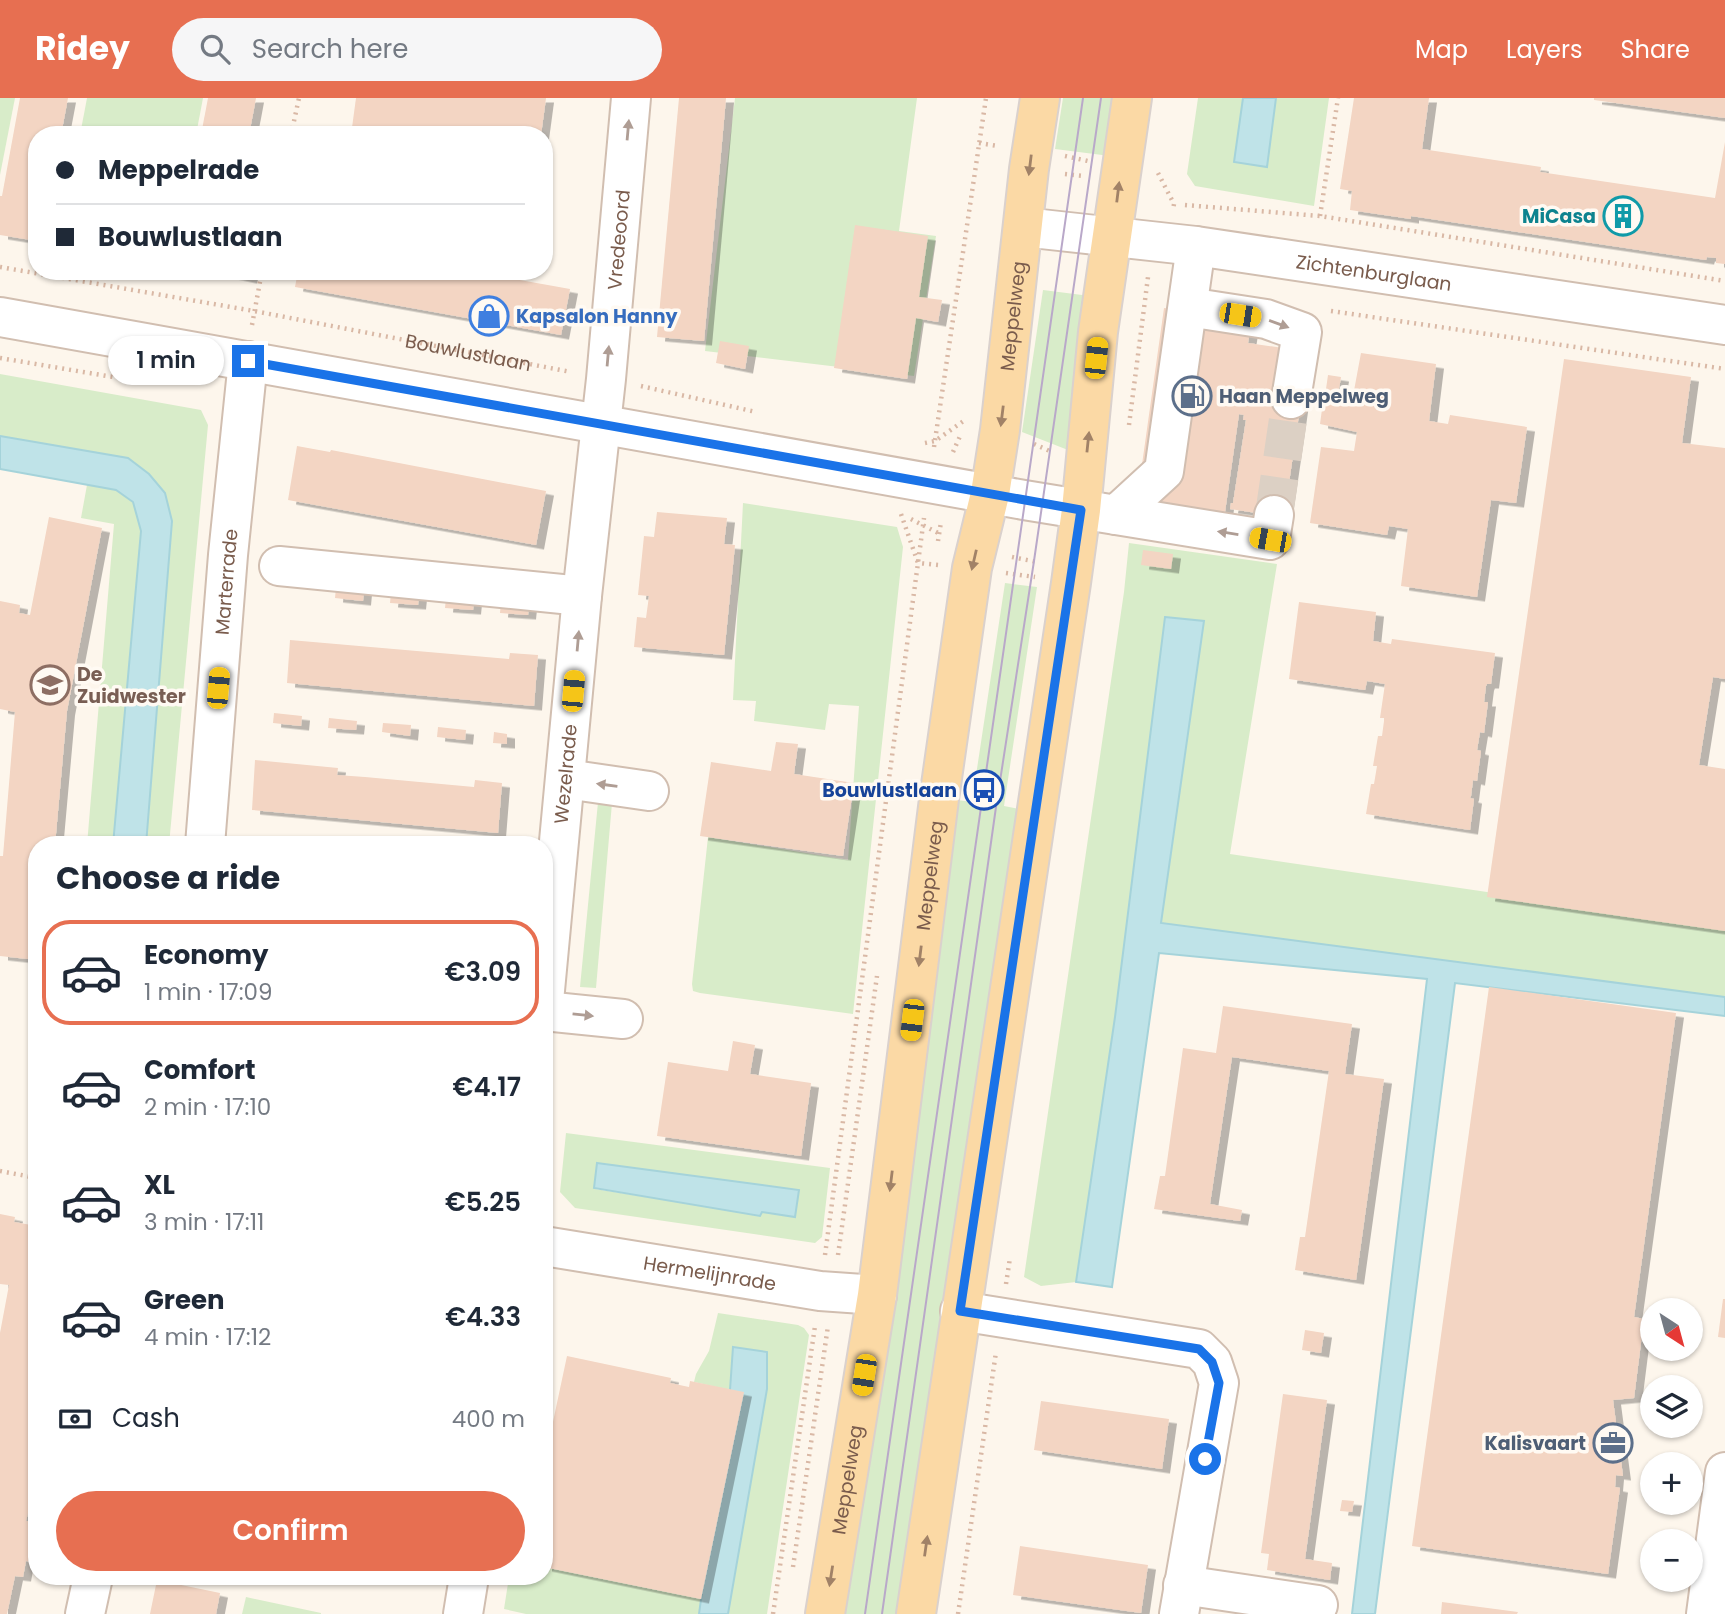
<!DOCTYPE html>
<html lang="en">
<head>
<meta charset="utf-8">
<style>
	body { margin:0; font-family:Poppins,sans-serif; background:#f6f6f7; color:#1f2937; height:100vh; display:flex; flex-direction:column; font-size:26px; white-space:nowrap }
	* { box-sizing:border-box; margin:0 }
	p { font-size:23px; color:#747a83 }
	.icon { flex:none; width:38px; height:38px; fill:none; stroke:currentColor; stroke-width:2; stroke-linecap:round; stroke-linejoin:round }
	.map { position:relative; flex:1; overflow:hidden }
	.drawer { position:absolute; left:28px; top:738px; width:525px; height:749px; display:flex; flex-direction:column; background:#fff; border-radius:28px; box-shadow:0 2px 5px #0004 }
	.drawer>* { flex:none }
	.guide { position:absolute; left:28px; top:28px; width:525px; height:154px; border-radius:28px; box-shadow:0 2px 5px #0004; display:grid; align-content:center; height:154px; padding:0 28px; background:#fff }
	.needle { width:46px; rotate:144deg }
	.buttons { position:absolute; left:1640px; top:1200px; display:grid; gap:14px }
	.buttons a { display:grid; place-items:center; width:63px; height:63px; border-radius:50%; background:#fff; box-shadow:0 2px 5px #0004; font-size:35px }
	.end { position:absolute; width:32px; height:32px; margin:-16px; border:9px solid #1a73e8; background:#fff; box-shadow:0 0 0 4px #fff }
	.from { border-radius:50% }
	.bubble { position:absolute; height:49px; border-radius:24px; background:#fff; box-shadow:0 2px 5px #0004; font-size:23px; font-weight:600; line-height:49px; text-align:center }
	.car { position:absolute; width:21px; height:42px; margin:-21px -10px; border-radius:9px; box-shadow:0 0 5px 2px #0007; background:linear-gradient(#f5c518 24%,#345 0 40%,#f5c518 0 76%,#345 0 86%,#f5c518 0) }
	.guide b { display:flex; align-items:center; gap:24px; height:66px; font-size:26px }
	.guide b+b { border-top:2px solid #e0e1e3 }
	.guide i { width:18px; height:18px; background:#1f2937 }
	ul { padding:0; list-style:none }
	li { display:flex; align-items:center; gap:21px; height:105px; margin:0 14px 10px; padding:0 14px; border:4px solid transparent; border-radius:28px }
	li div { flex:1 }
	li b { display:block; font-size:26px }
	li em { font-style:normal; font-weight:600 }
	li.current { border-color:#e76f51 }
	li>.icon { width:63px; height:63px; stroke-width:1.5 }
	h2 { padding:0 28px; font-size:32px; line-height:84px }
	.pay { display:flex; align-items:center; gap:18px; height:77px; padding:0 28px; font-size:26px }
	.pay p { margin-inline-start:auto }
	.button { display:flex; gap:14px; margin-top:auto; padding:14px 28px }
	.button a { flex:1; height:80px; border-radius:42px; background:#e76f51; color:#fff; font-size:28px; font-weight:600; line-height:80px; text-align:center }
	header { display:flex; align-items:center; gap:42px; box-sizing:border-box; height:98px; padding:0 35px; background:#e76f51; color:#fff }
	header strong { font-size:33px }
	nav { display:flex; gap:38px; margin-inline-start:auto; font-size:24px }
	.search { width:490px; height:63px; background:#f6f6f7; display:flex; align-items:center; gap:18px; box-sizing:border-box; padding:0 24px; border-radius:38px; color:#747a83; font-size:26px }
	.map>svg:first-child { display:block }
</style>
</head>
<body>
<header>
<strong>Ridey</strong>
<div class="search"><svg class="icon" aria-label="search" viewBox="0 0 24 24"><circle cx="10" cy="10" r="6"/><path d="M15 15l6 6"/></svg>Search here</div>
<nav><a>Map</a><a>Layers</a><a>Share</a></nav>
</header>
<div class="map">
<svg width="1725" height="1516" viewBox="0 0 1725 1516">
	<defs>
		<filter id="shadow"><feDropShadow dx="8" dy="4.5" stdDeviation="0" flood-color="#0004"/></filter>
	</defs>
	<rect width="100%" height="100%" fill="#fdf6ec"/>
	<g fill="#d8ecc9" fill-rule="evenodd">
		<path d="M0 0H15L0 77Z"/>
		<path d="M87 0H203L196 37H80Z"/>
		<path d="M735 0H917L899 133 936 138 914 278 705 253Z"/>
		<path d="M1063 0H1119L1110 58 1055 51Z"/>
		<path d="M1198 0H1243L1234 64 1266 69 1276 0H1329L1314 108 1195 88 1187 76Z"/>
		<path d="M1043 192 1090 198 1068 352 1022 334Z"/>
		<path d="M0 276 201 312 208 327 169 747H146L172 423 165 395 128 360 0 338Z"/>
		<path d="M87 387 116 392 133 404 141 433 113 747H87L114 426 81 420Z"/>
		<path d="M743 405 897 429 903 449 853 916 700 895 693 893 692 886 708 739 848 762 859 608 829 606 825 632 754 623 756 603 733 602Z"/>
		<path d="M1129 445 1277 466 1230 756 1725 829V899L1161 825 1204 524 1165 519 1115 919 1076 1184 1041 1188 1024 1179 1124 494Z"/>
		<path d="M1005 485 1037 489 1004 708 1020 711 905 1516H840L957 702 972 704Z"/>
		<path d="M599 694 612 705 596 890 580 889Z"/>
		<path d="M566 1035 830 1070 822 1139 815 1145 575 1110 560 1094ZM597 1065 795 1118 761 1113 760 1117 595 1091Z"/>
		<path d="M718 1215 798 1227 804 1230 809 1237 767 1516H728L767 1291 730 1292 694 1284 696 1276 709 1253Z"/>
		<path d="M544 1469 701 1501 699 1516H526L504 1511 509 1479H544Z"/>
		<path d="M246 1499 321 1515V1516H242Z"/>
	</g>
	<g fill="#bfe3e8" stroke="#a5d3da" stroke-width="2">
		<path d="M1243 0H1276L1267 69 1234 64Z"/>
		<path d="M0 338 128 360 149 376 165 395 172 423 146 747H113L141 433 133 404 116 392 0 371Z"/>
		<path d="M1165 519 1204 523 1161 825 1725 899V918L1455 885 1375 1516H1352L1427 881 1159 855 1112 1189 1076 1184 1115 919Z"/>
		<path d="M597 1065 799 1092 795 1119 762 1114 760 1118 594 1090Z"/>
		<path d="M733 1249 767 1254V1291L728 1516H699L730 1292Z"/>
	</g>
	<g fill="#f3d5c3" filter="url(#shadow)">
		<path d="M20 0H68L61 37H37V143L0 137V98H2Z"/>
		<path d="M208 0H256L249 37H201Z"/>
		<path d="M356 0H546L541 37H351Z"/>
		<path d="M679 0H726L704 243 657 239Z"/>
		<path d="M1354 0H1429L1422 51 1541 69 1540 74 1715 100 1725 44V166L1716 165V160L1707 159 1706 162 1411 118V121L1350 112 1352 93 1340 91Z"/>
		<path d="M1594 0H1725V20L1594 2Z"/>
		<path d="M855 127 928 138 919 199 942 202 938 224 916 220 907 281 834 270Z"/>
		<path d="M212 173H251L249 181Z"/>
		<path d="M298 173H469L570 191 561 237 295 189Z"/>
		<path d="M1164 210 1252 221 1248 245 1290 251 1301 303 1284 419 1230 411 1231 405H1233L1246 322H1243L1244 317 1239 316 1225 414 1137 402Z"/>
		<path d="M720 243 749 248 745 271 716 265Z"/>
		<path d="M1361 255 1436 266 1429 323 1448 326 1450 317 1527 329 1516 405 1491 402 1477 499 1401 488 1408 431 1389 428 1387 437 1310 425 1321 349 1354 353 1357 334 1320 326 1323 304 1337 307 1338 300 1325 298 1328 277 1341 279 1338 297 1353 298Z"/>
		<path d="M1564 261 1691 279 1682 345 1725 350V581L1713 579 1699 667 1725 671V833L1487 799Z"/>
		<path d="M297 348 330 354 331 352 546 393 536 447 288 402Z"/>
		<path d="M657 414 727 420 724 446 735 447 724 557 634 549 637 519 646 520 649 498 638 497 644 438 654 439Z"/>
		<path d="M49 419 102 430 67 613 55 747H37V862L0 858V758H3L15 614 0 611V503L20 507 19 515 30 517Z"/>
		<path d="M1143 452 1173 456 1171 471 1141 467Z"/>
		<path d="M336 490 364 492 363 503 335 500Z"/>
		<path d="M391 495 419 497 418 507 390 505Z"/>
		<path d="M446 500 474 502 473 512 445 510Z"/>
		<path d="M501 504 529 507 528 517 500 515Z"/>
		<path d="M1299 504 1376 514 1373 543 1391 546 1392 541 1495 555 1491 586H1487L1486 588 1484 604H1488L1484 635 1480 634 1477 652 1481 653 1477 683 1473 682 1471 698 1470 700 1474 701 1470 732 1366 716 1371 686H1374L1377 668H1373L1378 638H1382L1384 623V620H1380L1385 586 1367 583 1365 592 1289 581Z"/>
		<path d="M290 542 509 561 510 555 538 557 534 608 287 585Z"/>
		<path d="M274 615 302 618 301 628 273 625Z"/>
		<path d="M329 620 357 623 356 632 328 630Z"/>
		<path d="M383 625 411 627 410 638 382 634Z"/>
		<path d="M438 629 466 632 465 642 437 639Z"/>
		<path d="M494 634 507 636V646L493 645Z"/>
		<path d="M776 644 798 646 794 676 854 685 843 758 700 738 711 664 771 673Z"/>
		<path d="M255 662 338 670 337 677 365 679 474 689 475 682 502 685 498 735 252 712Z"/>
		<path d="M1489 889 1676 915 1634 1219 1644 1221 1634 1300 1613 1302 1623 1378 1616 1377 1615 1389 1620 1390 1608 1476 1412 1448Z"/>
		<path d="M1223 908 1352 926 1345 976 1384 981 1356 1182 1295 1172 1300 1139H1305L1329 973 1232 959 1210 1106 1242 1112 1240 1123 1154 1111 1160 1078H1165L1183 950 1216 955Z"/>
		<path d="M733 943 755 947 750 976 811 985 801 1058 657 1038 668 964 728 973Z"/>
		<path d="M0 1116 15 1119 14 1124 37 1128V1380L26 1423 34 1424 31 1441 37 1442V1462L36 1465 26 1463 23 1479 15 1478 7 1516H0V1235L9 1187 0 1186Z"/>
		<path d="M1723 1201H1725V1240L1718 1239Z"/>
		<path d="M1305 1232 1324 1235 1321 1255 1302 1252Z"/>
		<path d="M567 1258 671 1280 670 1285 689 1289 690 1283 744 1294 701 1501 544 1469V1366Z"/>
		<path d="M1283 1296 1327 1302 1305 1461 1332 1465 1330 1482 1267 1472 1269 1456 1261 1455Z"/>
		<path d="M1041 1303 1169 1321 1162 1371 1034 1352Z"/>
		<path d="M1342 1402 1354 1403 1352 1414 1340 1413Z"/>
		<path d="M1020 1448 1148 1467 1141 1515 1013 1497Z"/>
		<path d="M157 1482 220 1495 216 1516H150Z"/>
		<path d="M1442 1504 1518 1514 1517 1516H1441Z"/>
	</g>
	<g fill="none" stroke-linecap="round" stroke-linejoin="round">
		<path stroke="#dcd0c4" stroke-width="38" stroke-dasharray="38 19" stroke-linecap="butt" d="M1274 417 1291 301"/>
		<g stroke="#d1beb0" stroke-width="42">
			<g id="minor">
				<path id="s2" d="M1023 129 1196 148 1725 227"/>
				<path d="M1188 209 1266 221 1302 234 1291 301"/>
				<path d="M0 219 1024 402 1116 417 1164 373 1196 148"/>
				<path d="M1116 417 1270 442 1274 417"/>
				<path d="M279 468 582 498"/>
				<path d="M566 681 649 693"/>
				<path id="s3" d="M205 747 228 457 248 263"/>
				<path id="s4" d="M544 903 582 498 606 281 631 0"/>
				<path d="M544 913 623 921"/>
				<path id="s5" d="M544 1148 820 1193 877 1197"/>
				<path d="M960 1213 1199 1251 1212 1264 1219 1285 1179 1516"/>
				<path d="M1183 1487 1318 1507"/>
				<path d="M85 1516 93 1479"/>
				<path d="M463 1516 469 1479"/>
				<path d="M1706 1516 1725 1374"/>
			</g>
		</g>
		<g stroke="#dad1cd" stroke-width="42">
			<g id="major">
				<path id="s6" d="M825 1516 877 1197 939 701 972 470 990 396 1000 332 1029 71 1040 0"/>
				<path d="M916 1516 1071 485 1081 412 1098 234 1132 0"/>
			</g>
		</g>
		<g stroke="#d9b8a5" stroke-width="4.5" stroke-dasharray="2 5" stroke-linecap="butt">
			<path d="M291 37 299 0"/>
			<path d="M979 45 998 48"/>
			<path d="M1065 58 1088 63"/>
			<path d="M1158 75 1174 106 1173 112"/>
			<path d="M1065 76 1084 78"/>
			<path d="M1185 107 1320 118 1725 183"/>
			<path d="M1320 118 1338 0"/>
			<path id="s1" d="M0 169 254 213 571 274"/>
			<path d="M1331 213 1725 271"/>
			<path d="M252 227 262 173"/>
			<path d="M0 260 113 279"/>
			<path d="M641 288 756 314"/>
			<path d="M1129 327 1148 179"/>
			<path d="M925 345 935 343 965 322"/>
			<path d="M1034 346 1052 354"/>
			<path d="M934 349 986 0"/>
			<path d="M953 354 961 336"/>
			<path d="M901 416 918 465 938 467"/>
			<path d="M911 421 940 436"/>
			<path d="M938 443 941 424"/>
			<path d="M1012 459 1037 464"/>
			<path d="M1006 475 1035 479"/>
			<path d="M0 1073 37 1080"/>
			<path d="M825 1157 924 420"/>
			<path d="M838 1157 877 878"/>
			<path d="M1006 1186 1010 1160"/>
			<path d="M793 1469 828 1228"/>
			<path d="M773 1516 815 1228"/>
			<path d="M958 1516 996 1254"/>
		</g>
		<use href="#minor" stroke="#fff" stroke-width="38"/>
		<use href="#major" stroke="#fbd9a5" stroke-width="38"/>
		<g stroke="#b9a8c9" stroke-width="2">
			<path d="M865 1516 1083 0"/>
			<path d="M882 1516 996 709 1034 463 1101 0"/>
		</g>
	</g>
	<defs><path id="oneway-solid" d="M-6-.8H1V-3.2L6.5 0L1 3.2V.8H-6Z" transform="scale(1.75)"/></defs>
	<g fill="#af9d94">
		<use href="#oneway-solid" transform="translate(628 32) rotate(-85)"/>
		<use href="#oneway-solid" transform="translate(1279 226) rotate(20)"/>
		<use href="#oneway-solid" transform="translate(608 258) rotate(-85)"/>
		<use href="#oneway-solid" transform="translate(1228 435) rotate(-171)"/>
		<use href="#oneway-solid" transform="translate(578 543) rotate(-85)"/>
		<use href="#oneway-solid" transform="translate(607 687) rotate(-172)"/>
		<use href="#oneway-solid" transform="translate(583 917) rotate(6)"/>
	</g>
	<g fill="#a18267">
		<use href="#oneway-solid" transform="translate(1030 67) rotate(97)"/>
		<use href="#oneway-solid" transform="translate(1118 94) rotate(-83)"/>
		<use href="#oneway-solid" transform="translate(1002 318) rotate(97)"/>
		<use href="#oneway-solid" transform="translate(1088 344) rotate(-84)"/>
		<use href="#oneway-solid" transform="translate(974 462) rotate(103)"/>
		<use href="#oneway-solid" transform="translate(920 858) rotate(97)"/>
		<use href="#oneway-solid" transform="translate(891 1083) rotate(97)"/>
		<use href="#oneway-solid" transform="translate(926 1448) rotate(-82)"/>
		<use href="#oneway-solid" transform="translate(831 1478) rotate(99)"/>
	</g>
	<g fill="none" stroke-linecap="round" stroke-linejoin="round">
		<path stroke="#1a73e8" stroke-width="9" d="M248 263 1081 412 960 1213 1199 1251 1212 1264 1219 1285 1205 1361"/>
	</g>
	<defs>
		<g id="building-ring" transform="scale(2.0125)"><circle r="9.5" fill="#fffaf3" stroke="#0f9aa8" stroke-width="1.5"/><path d="M-4-6H4V6H1V3H-1V6H-4ZM-2.5-4.3h1.7v1.8h-1.7ZM.8-4.3h1.7v1.8H.8ZM-2.5-1h1.7V.8h-1.7ZM.8-1h1.7V.8H.8Z" fill="#0f9aa8"/></g>
		<g id="shop-ring" transform="scale(2.0125)"><circle r="9.5" fill="#fffaf3" stroke="#3f7fe0" stroke-width="1.5"/><path d="M-5-2.5h2.3a2.7 3.5 0 0 1 5.4 0H5L5.5 6h-11ZM-1.5-2.5h3a1.5 2.3 0 0 0-3 0Z" fill="#3f7fe0"/></g>
		<g id="fuel-ring" transform="scale(2.0125)"><circle r="9.5" fill="#fffaf3" stroke="#5c6f8a" stroke-width="1.5"/><path d="M-5.5-6h7V0h2V4h1.3V-2.5L3-4.5l.8-.8L6-3V5H2.5V1h-1V6h-7ZM-4.2-4.7v3.2H.2V-4.7Z" fill="#5c6f8a"/></g>
		<g id="school-ring" transform="scale(2.0125)"><circle r="9.5" fill="#fffaf3" stroke="#8d6e63" stroke-width="1.5"/><path d="M0-5L7-2L0 1L-7-2ZM-4 1L0 2.5L4 1V4Q0 6-4 4Z" fill="#8d6e63"/></g>
		<g id="bus-ring" transform="scale(2.0125)"><circle r="9.5" fill="#fffaf3" stroke="#1a4fb4" stroke-width="1.5"/><path d="M-5-6H5V4H4V6H2V4H-2V6H-4V4H-5ZM-3.5-4V0h7V-4ZM-3.5 1.2v1.5H-2V1.2ZM2 1.2v1.5H3.5V1.2Z" fill="#1a4fb4"/></g>
		<g id="office-ring" transform="scale(2.0125)"><circle r="9.5" fill="#fffaf3" stroke="#5c6f8a" stroke-width="1.5"/><path d="M-6-3h4V-5.5h4V-3h4V5H-6ZM-1-4.5V-3h2v-1.5ZM-6 0V1H6V0Z" fill="#5c6f8a"/></g>
	</defs>
	<g fill-rule="evenodd">
		<use href="#building-ring" x="1623" y="118"/>
		<use href="#shop-ring" x="489" y="218"/>
		<use href="#fuel-ring" x="1192" y="298"/>
		<use href="#school-ring" x="50" y="587"/>
		<use href="#bus-ring" x="984" y="692"/>
		<use href="#office-ring" x="1613" y="1345"/>
	</g>
	<g text-anchor="middle" dominant-baseline="central" stroke-width="7" stroke-linejoin="round" paint-order="stroke">
		<g font-size="19" font-weight="bold" fill="#0d838f" stroke="#fffaf3" text-anchor="end">
			<text x="1596" y="118">MiCasa</text>
		</g>
		<g font-size="19" fill="#7a5c4d" stroke="#fffaf3">
			<text stroke="none"><textPath href="#s4" startOffset="765">Vredeoord</textPath></text>
			<text stroke="none"><textPath href="#s2" startOffset="354">Zichtenburglaan</textPath></text>
			<text stroke="none"><textPath href="#s6" startOffset="1312">Meppelweg</textPath></text>
			<text stroke="none"><textPath href="#s1" startOffset="476">Bouwlustlaan</textPath></text>
			<text stroke="none"><textPath href="#s3" startOffset="264">Marterrade</textPath></text>
			<text stroke="none"><textPath href="#s4" startOffset="228">Wezelrade</textPath></text>
			<text stroke="none"><textPath href="#s6" startOffset="746">Meppelweg</textPath></text>
			<text stroke="none"><textPath href="#s5" startOffset="168">Hermelijnrade</textPath></text>
			<text stroke="none"><textPath href="#s6" startOffset="136">Meppelweg</textPath></text>
		</g>
		<g font-size="19" font-weight="bold" fill="#366cbe" stroke="#fffaf3" text-anchor="start">
			<text x="516" y="218">Kapsalon Hanny</text>
		</g>
		<g font-size="19" font-weight="bold" fill="#4e5e75" stroke="#fffaf3" text-anchor="start">
			<text x="1219" y="298">Haan Meppelweg</text>
			<text x="1586" y="1345" text-anchor="end">Kalisvaart</text>
		</g>
		<g font-size="19" font-weight="bold" fill="#785e54" stroke="#fffaf3" text-anchor="start">
			<text x="77" y="576">De<tspan x="77" dy="22">Zuidwester</tspan></text>
		</g>
		<g font-size="19" font-weight="bold" fill="#164399" stroke="#fffaf3" text-anchor="end">
			<text x="957" y="692">Bouwlustlaan</text>
		</g>
	</g>
</svg>
<div class="buttons">
<a><svg class="needle" viewBox="-14 -14 28 28"><path d="M0-13l5 13h-10z" fill="#e53935"/><path d="M0 13l5-13h-10z" fill="#747a83"/></svg></a>
<a><svg class="icon" aria-label="layers" viewBox="0 0 24 24"><path d="M12 4l9 5-9 5-9-5zM3 14l9 5 9-5"/></svg></a>
<a>+</a>
<a>−</a>
</div>
<i class="end from" style="left:1205px;top:1361px"></i>
<i class="end" style="left:248px;top:263px"></i>
<div class="bubble" style="left:108px;top:238px;width:116px">1 min</div>
<i class="car" style="left:1240px;top:217px;rotate:99deg"></i>
<i class="car" style="left:1096px;top:260px;rotate:6deg"></i>
<i class="car" style="left:1270px;top:442px;rotate:280deg"></i>
<i class="car" style="left:218px;top:590px;rotate:5deg"></i>
<i class="car" style="left:573px;top:593px;rotate:5deg"></i>
<i class="car" style="left:912px;top:922px;rotate:187deg"></i>
<i class="car" style="left:864px;top:1277px;rotate:189deg"></i>
<div class="guide">
<b><i class="from"></i>Meppelrade</b>
<b><i></i>Bouwlustlaan</b>
</div>
<section class="drawer">
<h2>Choose a ride</h2>
<ul>
<li class="current"><svg class="icon" aria-label="car" viewBox="0 0 24 24"><path d="M5 17H2v-5l4-1 3-4h7l3 4 3 1v5h-3M9 17h6M6 11h13"/><circle cx="7" cy="17" r="2"/><circle cx="17" cy="17" r="2"/></svg><div><b>Economy</b><p>1 min · 17:09</p></div><em>€3.09</em></li>
<li><svg class="icon" aria-label="car" viewBox="0 0 24 24"><path d="M5 17H2v-5l4-1 3-4h7l3 4 3 1v5h-3M9 17h6M6 11h13"/><circle cx="7" cy="17" r="2"/><circle cx="17" cy="17" r="2"/></svg><div><b>Comfort</b><p>2 min · 17:10</p></div><em>€4.17</em></li>
<li><svg class="icon" aria-label="car" viewBox="0 0 24 24"><path d="M5 17H2v-5l4-1 3-4h7l3 4 3 1v5h-3M9 17h6M6 11h13"/><circle cx="7" cy="17" r="2"/><circle cx="17" cy="17" r="2"/></svg><div><b>XL</b><p>3 min · 17:11</p></div><em>€5.25</em></li>
<li><svg class="icon" aria-label="car" viewBox="0 0 24 24"><path d="M5 17H2v-5l4-1 3-4h7l3 4 3 1v5h-3M9 17h6M6 11h13"/><circle cx="7" cy="17" r="2"/><circle cx="17" cy="17" r="2"/></svg><div><b>Green</b><p>4 min · 17:12</p></div><em>€4.33</em></li>
</ul>
<div class="pay"><svg class="icon" aria-label="cash" viewBox="0 0 24 24"><path d="M3 7h18v10H3z"/><circle cx="12" cy="12" r="2"/></svg>Cash<p>400 m</p></div>
<div class="button"><a>Confirm</a></div>
</section>
</div>
</body>
</html>
